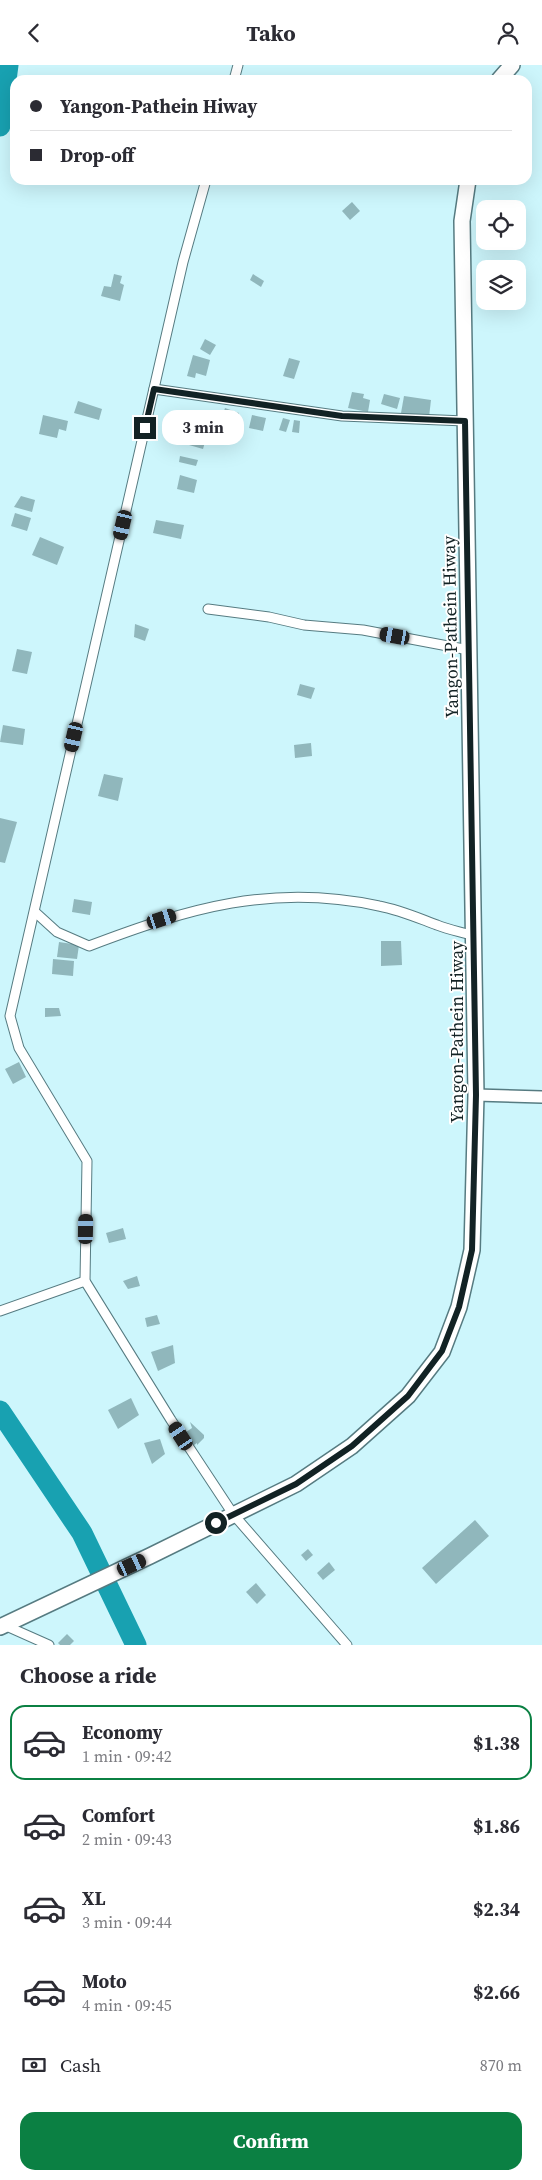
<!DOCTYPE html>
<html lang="en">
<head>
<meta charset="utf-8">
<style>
	body { margin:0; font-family:"Source Serif 4",serif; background:#f7f7f7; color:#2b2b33; height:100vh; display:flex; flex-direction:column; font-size:19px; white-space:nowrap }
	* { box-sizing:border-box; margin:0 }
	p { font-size:16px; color:#7c7c81 }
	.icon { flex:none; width:28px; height:28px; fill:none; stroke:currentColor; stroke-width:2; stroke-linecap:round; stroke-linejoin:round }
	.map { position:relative; height:1580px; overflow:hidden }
	.drawer { display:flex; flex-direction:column; background:#fff; flex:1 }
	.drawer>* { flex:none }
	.hud { position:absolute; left:10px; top:10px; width:522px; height:110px; border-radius:15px; box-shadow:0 5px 20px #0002; display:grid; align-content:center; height:110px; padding:0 20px; background:#fff }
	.controls { position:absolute; left:476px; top:135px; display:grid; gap:10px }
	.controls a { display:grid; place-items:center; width:50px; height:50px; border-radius:10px; background:#fff; box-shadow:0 5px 20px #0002; font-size:25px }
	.end { position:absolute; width:22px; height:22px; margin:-11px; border:6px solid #122224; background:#fff; box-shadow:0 0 0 2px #fff }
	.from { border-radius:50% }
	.bubble { position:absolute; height:35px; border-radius:15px; background:#fff; box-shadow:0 5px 20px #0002; font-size:16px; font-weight:700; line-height:35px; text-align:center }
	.car { position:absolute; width:15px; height:30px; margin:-15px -8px; border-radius:6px; box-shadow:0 0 4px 1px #0007; background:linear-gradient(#222 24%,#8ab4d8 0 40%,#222 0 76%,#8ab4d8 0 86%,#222 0) }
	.hud b { display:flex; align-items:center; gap:18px; height:48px; font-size:19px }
	.hud b+b { border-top:1px solid #e1e1e2 }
	.hud i { width:12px; height:12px; background:#2b2b33 }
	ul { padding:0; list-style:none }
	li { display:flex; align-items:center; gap:15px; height:75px; margin:0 10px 8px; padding:0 10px; border:2px solid transparent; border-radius:15px }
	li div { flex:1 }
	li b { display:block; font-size:19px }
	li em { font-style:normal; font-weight:700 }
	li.active { border-color:#0b8043 }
	li>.icon { width:45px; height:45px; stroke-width:1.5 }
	h2 { padding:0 20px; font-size:22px; line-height:60px }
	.pay { display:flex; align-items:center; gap:12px; height:55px; padding:0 20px; font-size:19px }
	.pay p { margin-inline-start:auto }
	.action { display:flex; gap:10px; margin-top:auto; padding:10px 20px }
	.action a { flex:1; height:58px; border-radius:15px; background:#0b8043; color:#fff; font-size:20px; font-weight:700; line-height:58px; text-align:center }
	header { display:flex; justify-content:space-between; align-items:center; height:65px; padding:0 20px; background:#fff; font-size:22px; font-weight:700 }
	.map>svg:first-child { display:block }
</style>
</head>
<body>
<header><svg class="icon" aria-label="back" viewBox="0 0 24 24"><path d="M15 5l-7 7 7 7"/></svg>Tako<svg class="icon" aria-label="person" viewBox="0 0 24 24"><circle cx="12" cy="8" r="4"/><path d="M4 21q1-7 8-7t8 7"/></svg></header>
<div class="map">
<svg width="542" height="1580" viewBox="0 0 542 1580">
	<rect width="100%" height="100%" fill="#cdf6fc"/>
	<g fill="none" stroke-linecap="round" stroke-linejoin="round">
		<g stroke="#18a1b1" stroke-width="21">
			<path d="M0 61 8 0"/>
			<path d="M0 1346 82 1468 136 1580"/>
		</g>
	</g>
	<g fill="#90b7bc">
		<path d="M352 137 360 146 350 155 342 146Z"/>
		<path d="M114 209 122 211 120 218 124 220 120 236 101 231 104 221 111 222Z"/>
		<path d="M253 209 264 216 261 222 250 215Z"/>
		<path d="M205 274 216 280 210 290 200 284Z"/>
		<path d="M193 290 210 295 206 311 196 308 195 313 187 311Z"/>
		<path d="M289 293 300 296 294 314 283 311Z"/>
		<path d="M352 327 364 329 363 333 370 335 368 347 348 343Z"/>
		<path d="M384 329 400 333 397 344 381 339Z"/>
		<path d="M404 331 431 335 429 352 401 348Z"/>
		<path d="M78 336 102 344 99 355 74 348Z"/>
		<path d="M225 343 239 348 234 363 220 359Z"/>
		<path d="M43 350 68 356 66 366 59 364 57 373 39 369Z"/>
		<path d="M252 350 266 353 263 366 249 363Z"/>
		<path d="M283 353 290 355 286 367 279 365Z"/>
		<path d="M294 355 300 356 299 368 292 367Z"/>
		<path d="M191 373 205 377 203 384 189 380Z"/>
		<path d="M180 391 198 395 196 401 179 397Z"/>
		<path d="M180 410 197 415 194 428 177 424Z"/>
		<path d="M21 431 35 435 32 447 14 442Z"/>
		<path d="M15 448 31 453 27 466 11 461Z"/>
		<path d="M156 455 184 460 181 474 153 468Z"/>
		<path d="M40 472 64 482 57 500 32 490Z"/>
		<path d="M135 559 149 564 145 576 134 572Z"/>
		<path d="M17 584 32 587 27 609 12 606Z"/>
		<path d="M300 619 315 623 311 634 297 630Z"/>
		<path d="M3 660 25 664 23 680 0 677Z"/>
		<path d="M311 678 312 691 295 693 294 680Z"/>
		<path d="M104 709 123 713 118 736 98 731Z"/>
		<path d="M0 753 17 757 5 798 0 797Z"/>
		<path d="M74 834 92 837 90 850 72 847Z"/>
		<path d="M381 876H401L402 900 381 901Z"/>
		<path d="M59 877 79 880 77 894 57 892Z"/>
		<path d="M53 894 74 896 73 911 52 909Z"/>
		<path d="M45 943H59L61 951 45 952Z"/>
		<path d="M19 997 26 1012 13 1019 5 1004Z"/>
		<path d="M123 1163 126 1174 109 1178 106 1168Z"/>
		<path d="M137 1211 140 1221 128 1224 123 1216Z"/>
		<path d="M157 1250 160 1259 147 1262 145 1253Z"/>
		<path d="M173 1280 175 1298 158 1306 151 1287Z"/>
		<path d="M131 1333 139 1350 118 1364 108 1345Z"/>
		<path d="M190 1357 204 1370V1373L197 1380V1378L194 1380 186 1367 192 1363Z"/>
		<path d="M160 1374 165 1389 152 1399 144 1378Z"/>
		<path d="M475 1455 489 1471 436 1519 422 1503Z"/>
		<path d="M308 1484 313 1490 306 1496 301 1490Z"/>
		<path d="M329 1497 335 1505 323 1515 317 1508Z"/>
		<path d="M256 1518 266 1530 257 1539 246 1527Z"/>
		<path d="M67 1569 74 1576 70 1580H60L58 1578Z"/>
	</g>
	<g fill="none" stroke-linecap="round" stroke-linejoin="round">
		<g stroke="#567b81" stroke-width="11">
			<g id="minor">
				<path d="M234 15 238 0"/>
				<path d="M206 115 183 197 10 951 19 983 87 1096 85 1216 171 1355 233 1449 347 1580"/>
				<path d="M154 324 342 351 465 356"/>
				<path d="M208 544 269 552 304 560 363 565 469 585"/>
				<path d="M35 847 57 867 89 881C189 843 272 818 379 841 400 845 418 853 437 860 449 865 462 867 474 871"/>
				<path d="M0 1246 85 1216"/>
				<path d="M4 1560 49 1580"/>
			</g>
		</g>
		<g stroke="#567b81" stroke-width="14">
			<path id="tertiary" d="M476 1030 542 1032"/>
		</g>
		<g stroke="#567b81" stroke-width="18">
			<g id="trunk">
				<path d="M499 15 512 0"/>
				<path d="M0 1562 150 1491 296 1419 352 1381 408 1331 442 1287 459 1242 472 1185 476 1030 462 156 468 115"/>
			</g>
		</g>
		<use href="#minor" stroke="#fff" stroke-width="9"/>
		<use href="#tertiary" stroke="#fff" stroke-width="11"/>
		<use href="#trunk" stroke="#fff" stroke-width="15"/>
	</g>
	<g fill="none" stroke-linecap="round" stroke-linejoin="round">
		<path stroke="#122224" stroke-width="6" d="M145 363 154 324 342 351 465 356 476 1030 472 1185 459 1242 442 1286 408 1331 352 1381 296 1419 216 1458"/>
	</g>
	<g text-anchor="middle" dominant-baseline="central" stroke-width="4" stroke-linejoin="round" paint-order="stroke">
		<g font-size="18" fill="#122224" stroke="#fff">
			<text transform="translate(450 562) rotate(-91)">Yangon-Pathein Hiway</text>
			<text transform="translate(456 967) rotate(-90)">Yangon-Pathein Hiway</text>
		</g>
	</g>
</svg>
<div class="controls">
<a><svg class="icon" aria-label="locate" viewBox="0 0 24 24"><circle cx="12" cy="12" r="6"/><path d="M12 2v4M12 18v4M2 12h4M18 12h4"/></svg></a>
<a><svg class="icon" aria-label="layers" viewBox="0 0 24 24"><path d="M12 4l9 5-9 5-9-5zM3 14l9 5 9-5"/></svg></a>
</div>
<i class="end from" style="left:216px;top:1458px"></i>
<i class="end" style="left:145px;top:363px"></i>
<div class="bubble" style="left:162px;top:345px;width:82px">3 min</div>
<i class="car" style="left:123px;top:460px;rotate:193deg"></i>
<i class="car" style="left:395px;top:571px;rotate:280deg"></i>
<i class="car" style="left:74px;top:672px;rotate:193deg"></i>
<i class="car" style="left:162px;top:854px;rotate:72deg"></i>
<i class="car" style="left:86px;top:1164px;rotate:1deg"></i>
<i class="car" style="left:181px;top:1371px;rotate:327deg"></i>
<i class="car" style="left:132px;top:1500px;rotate:65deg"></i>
<div class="hud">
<b><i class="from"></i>Yangon-Pathein Hiway</b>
<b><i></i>Drop-off</b>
</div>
</div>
<section class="drawer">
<h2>Choose a ride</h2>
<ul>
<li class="active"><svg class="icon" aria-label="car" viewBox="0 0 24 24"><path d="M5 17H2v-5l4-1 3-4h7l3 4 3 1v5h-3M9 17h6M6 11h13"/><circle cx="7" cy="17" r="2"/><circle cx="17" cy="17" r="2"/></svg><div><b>Economy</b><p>1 min · 09:42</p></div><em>$1.38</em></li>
<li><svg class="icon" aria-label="car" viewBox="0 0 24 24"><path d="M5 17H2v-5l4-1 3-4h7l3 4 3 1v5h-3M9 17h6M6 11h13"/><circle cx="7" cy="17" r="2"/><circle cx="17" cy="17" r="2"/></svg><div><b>Comfort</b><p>2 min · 09:43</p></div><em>$1.86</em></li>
<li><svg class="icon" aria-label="car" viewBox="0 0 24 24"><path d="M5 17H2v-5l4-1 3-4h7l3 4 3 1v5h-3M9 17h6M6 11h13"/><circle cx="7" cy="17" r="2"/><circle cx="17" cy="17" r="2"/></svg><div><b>XL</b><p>3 min · 09:44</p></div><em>$2.34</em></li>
<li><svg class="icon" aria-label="car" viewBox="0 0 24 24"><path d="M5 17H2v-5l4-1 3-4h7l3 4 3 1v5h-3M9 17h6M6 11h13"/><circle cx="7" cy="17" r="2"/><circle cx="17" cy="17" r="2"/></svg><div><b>Moto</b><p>4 min · 09:45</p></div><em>$2.66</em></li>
</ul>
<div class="pay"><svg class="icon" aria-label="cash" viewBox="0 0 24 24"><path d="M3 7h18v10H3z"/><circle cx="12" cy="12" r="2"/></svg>Cash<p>870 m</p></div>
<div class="action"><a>Confirm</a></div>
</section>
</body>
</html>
